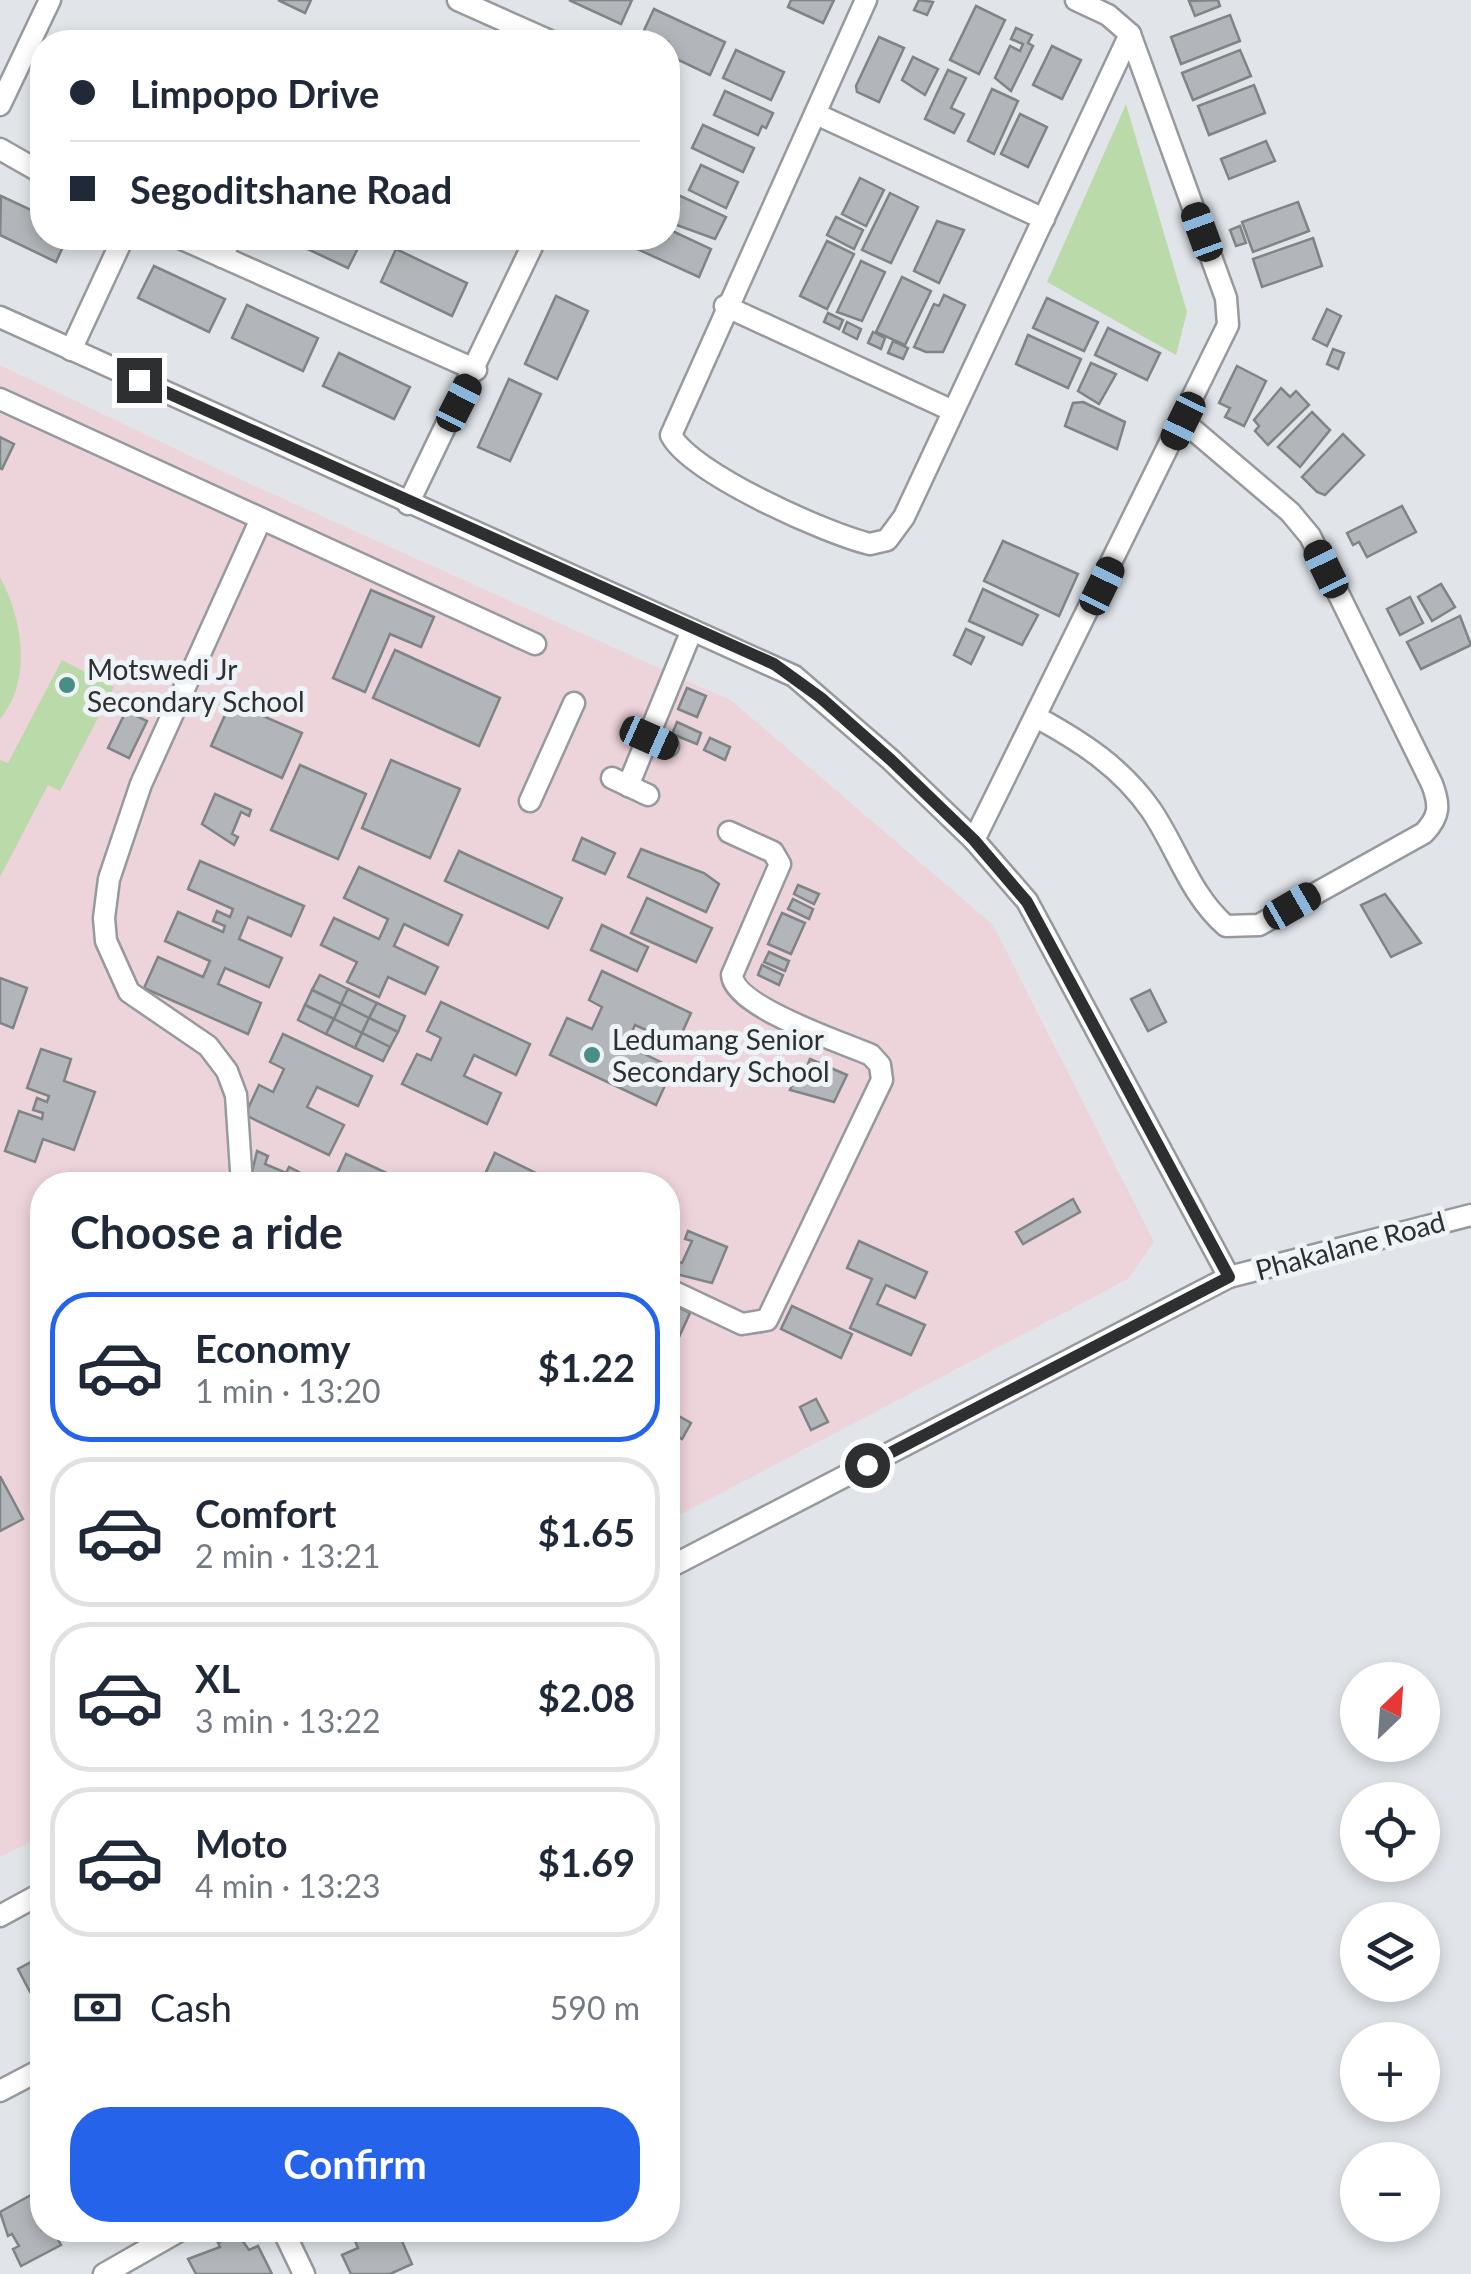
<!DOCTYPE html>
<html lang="en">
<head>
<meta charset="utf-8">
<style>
	body { margin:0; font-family:Lato,sans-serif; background:#f6f6f7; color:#1f2937; height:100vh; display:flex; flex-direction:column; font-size:38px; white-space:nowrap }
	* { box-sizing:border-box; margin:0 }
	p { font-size:32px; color:#747a83 }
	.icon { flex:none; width:55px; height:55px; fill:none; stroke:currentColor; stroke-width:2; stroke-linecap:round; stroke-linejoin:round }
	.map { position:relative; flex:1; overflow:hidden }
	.drawer { position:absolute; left:30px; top:1172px; width:650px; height:1070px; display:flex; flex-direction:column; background:#fff; border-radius:40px; box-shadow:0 5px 15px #0003 }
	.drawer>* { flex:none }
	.hud { position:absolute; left:30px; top:30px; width:650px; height:220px; border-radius:40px; box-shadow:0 5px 15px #0003; display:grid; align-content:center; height:220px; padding:0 40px; background:#fff }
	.needle { width:65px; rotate:25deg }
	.fabs { position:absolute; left:1340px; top:1662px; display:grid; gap:20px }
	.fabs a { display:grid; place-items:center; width:100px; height:100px; border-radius:50%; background:#fff; box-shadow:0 5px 15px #0003; font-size:50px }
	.end { position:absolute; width:45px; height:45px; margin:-22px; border:12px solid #2e2f31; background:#fff; box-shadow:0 0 0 5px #fff }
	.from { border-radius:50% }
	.car { position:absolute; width:30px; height:60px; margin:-30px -15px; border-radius:12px; box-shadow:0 0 8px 2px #0007; background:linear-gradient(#222 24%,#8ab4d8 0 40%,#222 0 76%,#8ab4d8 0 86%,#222 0) }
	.hud b { display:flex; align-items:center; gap:35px; height:95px; font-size:38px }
	.hud b+b { border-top:2px solid #e0e1e3 }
	.hud i { width:25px; height:25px; background:#1f2937 }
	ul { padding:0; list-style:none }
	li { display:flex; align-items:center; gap:30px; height:150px; margin:0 20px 15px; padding:0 20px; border:5px solid #e0e1e3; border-radius:40px }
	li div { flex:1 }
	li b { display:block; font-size:38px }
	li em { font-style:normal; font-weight:700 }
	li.on { border-color:#2563eb }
	li>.icon { width:90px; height:90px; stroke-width:1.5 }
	h2 { padding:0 40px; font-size:45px; line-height:120px }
	.pay { display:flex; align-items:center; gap:25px; height:110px; padding:0 40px; font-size:38px }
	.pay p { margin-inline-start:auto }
	.primary-button { display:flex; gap:20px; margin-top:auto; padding:20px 40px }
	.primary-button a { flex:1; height:115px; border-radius:40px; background:#2563eb; color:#fff; font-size:40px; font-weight:700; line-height:115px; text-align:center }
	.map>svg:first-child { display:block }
</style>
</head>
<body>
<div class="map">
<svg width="1471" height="2274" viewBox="0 0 1471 2274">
	<rect width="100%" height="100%" fill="#e1e5ea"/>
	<path fill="#edd3da" d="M0 365 226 473 732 701 993 925 1154 1242 1128 1279 668 1521V1185H42V1836L0 1857Z"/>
	<g fill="#badaaa">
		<path d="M1126 104 1187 312 1176 355 1047 282Z"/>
		<path d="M0 577C22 619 33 679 0 719Z"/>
		<path d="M62 660 114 687 60 791 48 785 0 877V760L8 763Z"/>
	</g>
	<g fill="#b2b6ba" stroke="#7f8487" stroke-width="2.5">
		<path d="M278 0H311L305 13Z"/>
		<path d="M569 0H632L621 24Z"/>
		<path d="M791 0H834L823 23 788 7Z"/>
		<path d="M919 0 933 2 927 15 914 10Z"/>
		<path d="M1218 0 1220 6 1195 16 1189 1Z"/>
		<path d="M976 6 1005 20 979 74 950 60Z"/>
		<path d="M654 9 725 42 710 75 668 55V42L639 41Z"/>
		<path d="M1230 15 1240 41 1181 64 1171 37Z"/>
		<path d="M1016 28 1032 35 1028 43 1033 46 1011 91 995 78 1010 46 1020 51 1023 44 1011 39Z"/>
		<path d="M879 37 904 48 879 102 857 92 856 86Z"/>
		<path d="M1052 46 1081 60 1062 99 1033 85Z"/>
		<path d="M736 50 784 72 771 100 723 78Z"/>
		<path d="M1240 50 1251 76 1193 100 1182 73Z"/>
		<path d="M913 57 938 69 925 95 902 80Z"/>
		<path d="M948 70 966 78 951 108 964 114 954 133 925 119Z"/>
		<path d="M1254 85 1265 113 1209 135 1198 106Z"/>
		<path d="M992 89 1018 101 994 154 968 141Z"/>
		<path d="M725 91 773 113 766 128 762 126 758 135 714 115Z"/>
		<path d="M1020 114 1047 127 1028 167 1001 154Z"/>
		<path d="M703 125 754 148 743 172 692 148Z"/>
		<path d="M1266 141 1275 161 1229 179 1221 159Z"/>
		<path d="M701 165 738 182 726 208 689 190Z"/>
		<path d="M860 178 884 190 866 226 842 214Z"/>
		<path d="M890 193 918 207 891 263 862 250Z"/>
		<path d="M676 194 726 217 715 239 674 224 677 218 668 212Z"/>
		<path d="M1 196 42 215V238H67L56 262 0 235Z"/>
		<path d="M1298 202 1309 231 1253 252 1242 222Z"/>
		<path d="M836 217 863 230 854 249 827 235Z"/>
		<path d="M937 221 964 230 939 283 914 271Z"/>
		<path d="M1240 226 1246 243 1236 246 1230 230Z"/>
		<path d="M668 229 711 249 699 277 637 249 642 238H668Z"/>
		<path d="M284 238H363L348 268Z"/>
		<path d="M1313 238 1322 266 1262 287 1253 259Z"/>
		<path d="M827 241 854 254 827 309 800 296Z"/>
		<path d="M396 249 467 283 452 316 381 282Z"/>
		<path d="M861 261 885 272 862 321 837 312Z"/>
		<path d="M154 266 225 299 209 332 138 298Z"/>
		<path d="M902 277 931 291 905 345 876 332Z"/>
		<path d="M944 295 965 305 943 352H926L914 347 934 304 939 306Z"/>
		<path d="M556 296 588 311 557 379 525 364Z"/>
		<path d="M1047 298 1098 322 1084 351 1033 328Z"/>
		<path d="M247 305 318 338 303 371 232 338Z"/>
		<path d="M1327 309 1341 316 1327 346 1313 339Z"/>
		<path d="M828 313 843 320 839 329 824 322Z"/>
		<path d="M847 322 861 329 857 339 843 332Z"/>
		<path d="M1108 328 1160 353 1147 380 1095 355Z"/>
		<path d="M873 332 885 338 881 349 868 343Z"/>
		<path d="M1028 335 1081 359 1068 388 1016 364Z"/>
		<path d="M893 341 908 348 903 359 888 353Z"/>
		<path d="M1333 349 1344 353 1338 369 1327 364Z"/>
		<path d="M339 353 410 387 394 419 323 386Z"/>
		<path d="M1091 363 1116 374 1099 404 1078 391Z"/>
		<path d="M1237 366 1266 381 1244 426 1225 417 1230 408 1219 403Z"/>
		<path d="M509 379 541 394 510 461 478 447Z"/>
		<path d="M1281 388 1290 397 1296 391 1309 405 1268 445 1255 431 1259 426 1254 420Z"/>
		<path d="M1083 402 1125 422 1117 449 1065 426 1073 403Z"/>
		<path d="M1312 412 1330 430 1300 467 1278 447Z"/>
		<path d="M1343 434 1364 455 1325 495 1317 492 1302 477Z"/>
		<path d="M0 437 14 444 2 469 0 468Z"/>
		<path d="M1402 506 1416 532 1367 557 1359 542 1353 545 1347 533Z"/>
		<path d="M1003 541 1078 574 1059 616 984 581Z"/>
		<path d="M1441 584 1455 607 1432 621 1418 597Z"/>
		<path d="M983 589 1038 615 1022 645 969 621Z"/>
		<path d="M371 590 434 617 421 647 390 634 365 692 333 678Z"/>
		<path d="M1410 597 1423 623 1400 635 1387 609Z"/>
		<path d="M1460 616 1471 645 1421 669 1407 642Z"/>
		<path d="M966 629 984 637 971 664 954 655Z"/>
		<path d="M395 650 500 698 479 746 373 698Z"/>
		<path d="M687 688 706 696 697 717 678 709Z"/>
		<path d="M231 702 302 733 282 778 211 746Z"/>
		<path d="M126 711 147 721 129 758 108 748Z"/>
		<path d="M677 722 701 733 697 744 672 734Z"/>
		<path d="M710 738 730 747 725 760 704 750Z"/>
		<path d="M391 760 460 789 430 858 362 828Z"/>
		<path d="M300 765 366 794 338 859 271 830Z"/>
		<path d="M215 794 251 810 249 816 241 812 232 834 238 837 234 845 202 824Z"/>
		<path d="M582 838 615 853 605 874 573 860Z"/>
		<path d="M641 849 704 873 719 884 706 912 628 877Z"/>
		<path d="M459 851 562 898 548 928 445 881Z"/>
		<path d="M200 861 304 906 291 936 248 917 239 939 282 958 269 987 225 968 218 984 261 1003 248 1034 144 988 158 957 203 977 210 961 165 941 178 912 223 932 225 926 213 921 217 911 230 917 233 909 188 889Z"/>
		<path d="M359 867 462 915 448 945 404 924 394 946 438 967 425 994 388 977 379 997 347 982 357 962 321 945 334 918 379 939 388 919 344 898Z"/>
		<path d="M798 885 819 894 814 904 794 894Z"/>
		<path d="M1385 894 1421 943 1391 957 1361 905Z"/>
		<path d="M647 898 712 928 696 962 631 933Z"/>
		<path d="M793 899 813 909 809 919 788 909Z"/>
		<path d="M782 913 805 923 791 954 768 944Z"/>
		<path d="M602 925 648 947 637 971 591 950Z"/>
		<path d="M769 952 789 961 785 971 764 962Z"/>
		<path d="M762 965 783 975 779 985 758 975Z"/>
		<path d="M602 971 691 1013 677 1044 635 1025 626 1045 673 1068 656 1105 550 1055 567 1018 592 1029 602 1007 589 1000Z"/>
		<path d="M320 975 348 989 341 1004 312 990Z"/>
		<path d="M0 978 27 988 13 1028 0 1023Z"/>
		<path d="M348 989 377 1003 369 1018 341 1004Z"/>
		<path d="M312 990 341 1004 334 1019 305 1005Z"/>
		<path d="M1150 990 1166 1022 1148 1031 1131 999Z"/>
		<path d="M441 1002 530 1044 516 1075 474 1055 464 1076 501 1093 487 1124 402 1084 417 1054 431 1060 441 1038 427 1031Z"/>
		<path d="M377 1003 405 1016 398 1032 369 1018Z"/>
		<path d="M341 1004 369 1018 362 1033 334 1019Z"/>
		<path d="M305 1005 334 1019 326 1034 298 1020Z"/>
		<path d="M369 1018 398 1032 390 1047 362 1033Z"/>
		<path d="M334 1019 362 1033 355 1048 326 1034Z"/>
		<path d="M362 1033 390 1047 383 1061 355 1048Z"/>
		<path d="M283 1034 372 1076 358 1106 317 1087 307 1107 344 1125 329 1155 245 1115 259 1085 273 1092 284 1069 270 1062Z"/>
		<path d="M41 1049 71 1059 64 1081 95 1092 74 1150 43 1139 35 1162 5 1151 19 1111 42 1119 43 1113 33 1110 37 1098 47 1102 49 1096 27 1088Z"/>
		<path d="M810 1059 847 1075 834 1102 790 1090 795 1079 801 1081Z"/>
		<path d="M257 1151 268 1156 265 1164 286 1173 289 1167 299 1172 293 1185H249Z"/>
		<path d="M495 1153 560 1185H480Z"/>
		<path d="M495 1153 560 1185H480Z"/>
		<path d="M346 1154 412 1185H337L333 1183Z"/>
		<path d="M1073 1199 1080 1212 1023 1244 1016 1232Z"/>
		<path d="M688 1231 727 1247 712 1283 668 1272 673 1260 682 1263 692 1241 685 1239Z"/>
		<path d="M859 1241 927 1272 915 1298 886 1285 877 1304 925 1325 911 1355 850 1328 872 1279 847 1268Z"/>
		<path d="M668 1302 690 1313 674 1348 668 1345Z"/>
		<path d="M792 1306 852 1334 841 1358 781 1329Z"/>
		<path d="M42 1351V1400H32L34 1355Z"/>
		<path d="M816 1399 828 1422 811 1430 800 1407Z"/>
		<path d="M668 1410 691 1423 682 1439 668 1431Z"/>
		<path d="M0 1476 23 1519 0 1531Z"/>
		<path d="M42 1956V2000L37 1989 30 1992 18 1969Z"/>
		<path d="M33 2194 42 2211V2230H53L61 2245 21 2266 13 2249 19 2246 12 2234 8 2236 0 2212Z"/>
		<path d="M378 2230H397L412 2264 390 2274H351L342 2255 358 2248 355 2241Z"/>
		<path d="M237 2233 249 2250 258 2246 272 2274H196L188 2259 220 2247 218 2243Z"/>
	</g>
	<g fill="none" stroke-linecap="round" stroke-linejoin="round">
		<g stroke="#969a9e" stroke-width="25">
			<g id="minor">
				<path d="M458 0 552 42"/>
				<path d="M866 0 671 435C690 473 827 534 870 544L887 540 904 517 1130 34"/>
				<path d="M0 105 50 0"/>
				<path d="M816 114 1044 219"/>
				<path d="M0 149 42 173"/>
				<path d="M180 238 476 370"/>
				<path d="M222 257 231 238"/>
				<path d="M725 306 953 411"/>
				<path d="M0 317 794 676 891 760 974 840 1027 901 1229 1277"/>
				<path d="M71 350 123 238"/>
				<path d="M0 399 535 644"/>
				<path d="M408 504 536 238"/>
				<path d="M1038 718C1082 742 1122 768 1151 810 1177 848 1190 895 1226 926L1259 925 1424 833C1440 816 1440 805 1432 784L1310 536 1290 512 1183 421"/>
				<path d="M634 731 668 746"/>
				<path d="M612 778 648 795"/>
				<path d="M628 786 692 630"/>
				<path d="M530 801 574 703"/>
				<path d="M974 840 1228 325 1226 298 1130 34 1108 15 1076 0"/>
				<path d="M242 1185 236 1095 227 1071 208 1046 129 992 106 941 104 918 109 879 141 784 261 519"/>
				<path d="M668 1289 742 1324 767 1320 882 1080 880 1065 871 1055C841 1042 734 1007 732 975L780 864 773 852 729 832"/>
				<path d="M668 1568 1229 1277 1471 1215"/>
				<path d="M0 1916 42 1893"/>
				<path d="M0 2091 42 2069"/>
				<path d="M283 2230 304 2274"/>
				<path d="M104 2274 181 2230"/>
			</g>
		</g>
		<use href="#minor" stroke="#fff" stroke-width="20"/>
	</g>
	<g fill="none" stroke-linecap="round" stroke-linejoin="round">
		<path stroke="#2e2f31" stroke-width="12" d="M139 380 774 664 821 698 891 760 974 840 1027 902 1229 1277 867 1465"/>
	</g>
	<g fill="#498e85" stroke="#eef3f7" stroke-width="4">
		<circle cx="67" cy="685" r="10"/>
		<circle cx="592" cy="1055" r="10"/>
	</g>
	<g text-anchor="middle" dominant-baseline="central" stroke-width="10" stroke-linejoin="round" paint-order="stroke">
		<g font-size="28" fill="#2e2f31" stroke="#eef3f7" text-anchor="start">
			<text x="87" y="669">Motswedi Jr<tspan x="87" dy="32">Secondary School</tspan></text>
			<text x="612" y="1039">Ledumang Senior<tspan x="612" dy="32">Secondary School</tspan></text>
		</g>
		<g font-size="28" fill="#2e2f31" stroke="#eef3f7">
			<text transform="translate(1350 1245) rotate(-15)">Phakalane Road</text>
		</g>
	</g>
</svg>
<div class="fabs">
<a><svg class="needle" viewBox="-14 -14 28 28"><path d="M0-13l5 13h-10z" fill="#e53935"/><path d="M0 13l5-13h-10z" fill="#747a83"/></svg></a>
<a><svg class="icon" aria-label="locate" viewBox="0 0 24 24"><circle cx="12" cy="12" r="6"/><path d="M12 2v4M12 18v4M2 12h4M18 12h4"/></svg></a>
<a><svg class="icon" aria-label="layers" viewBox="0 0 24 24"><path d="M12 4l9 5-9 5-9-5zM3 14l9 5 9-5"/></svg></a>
<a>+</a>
<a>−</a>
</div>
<i class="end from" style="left:867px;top:1465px"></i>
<i class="end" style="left:139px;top:380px"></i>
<i class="car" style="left:1202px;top:232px;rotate:340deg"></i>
<i class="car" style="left:459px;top:403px;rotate:27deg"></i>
<i class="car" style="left:1183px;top:421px;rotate:206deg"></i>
<i class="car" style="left:1326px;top:569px;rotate:334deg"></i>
<i class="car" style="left:1102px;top:586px;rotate:26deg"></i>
<i class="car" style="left:649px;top:738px;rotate:114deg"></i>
<i class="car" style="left:1292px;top:906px;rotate:60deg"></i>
<div class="hud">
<b><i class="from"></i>Limpopo Drive</b>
<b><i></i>Segoditshane Road</b>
</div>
<section class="drawer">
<h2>Choose a ride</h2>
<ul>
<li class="on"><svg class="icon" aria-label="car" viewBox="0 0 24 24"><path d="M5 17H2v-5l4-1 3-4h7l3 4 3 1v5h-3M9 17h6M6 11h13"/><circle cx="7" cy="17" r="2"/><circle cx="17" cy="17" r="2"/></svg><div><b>Economy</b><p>1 min · 13:20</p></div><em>$1.22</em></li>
<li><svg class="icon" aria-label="car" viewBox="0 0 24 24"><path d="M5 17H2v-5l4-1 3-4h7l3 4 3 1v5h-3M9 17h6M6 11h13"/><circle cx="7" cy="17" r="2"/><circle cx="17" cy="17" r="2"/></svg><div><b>Comfort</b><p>2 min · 13:21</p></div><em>$1.65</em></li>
<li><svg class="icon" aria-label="car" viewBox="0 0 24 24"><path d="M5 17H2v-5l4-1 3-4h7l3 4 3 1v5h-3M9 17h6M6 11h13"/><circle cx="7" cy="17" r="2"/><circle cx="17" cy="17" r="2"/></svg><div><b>XL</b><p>3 min · 13:22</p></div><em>$2.08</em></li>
<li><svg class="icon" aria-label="car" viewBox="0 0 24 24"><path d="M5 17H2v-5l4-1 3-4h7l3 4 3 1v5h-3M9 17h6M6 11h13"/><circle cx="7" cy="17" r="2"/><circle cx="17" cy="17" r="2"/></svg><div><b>Moto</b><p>4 min · 13:23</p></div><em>$1.69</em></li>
</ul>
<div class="pay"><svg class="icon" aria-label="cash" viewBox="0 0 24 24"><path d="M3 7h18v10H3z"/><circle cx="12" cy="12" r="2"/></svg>Cash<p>590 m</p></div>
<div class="primary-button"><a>Confirm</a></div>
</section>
</div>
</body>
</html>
